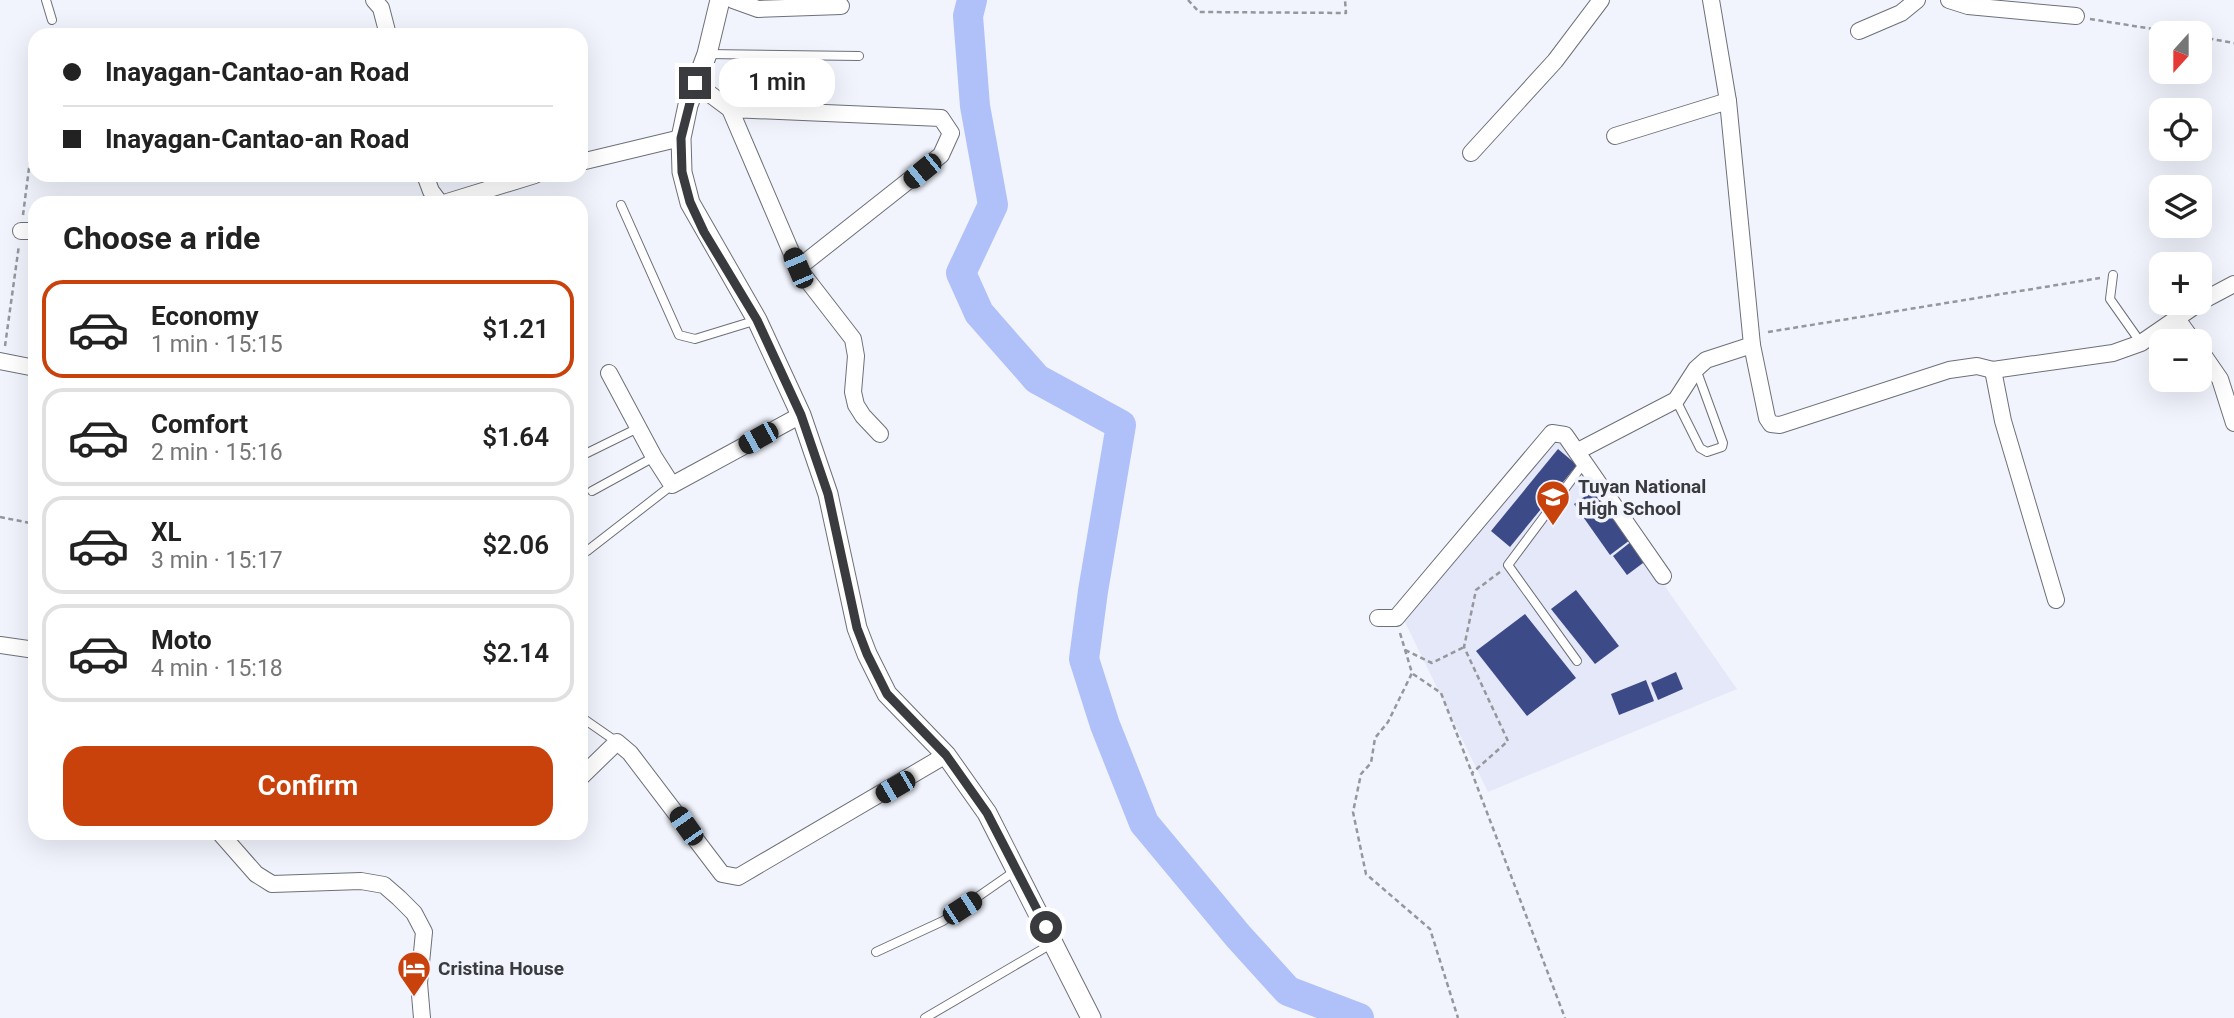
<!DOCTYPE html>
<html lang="en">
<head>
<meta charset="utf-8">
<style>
	body { margin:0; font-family:Roboto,sans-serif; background:#f6f6f6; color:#222; height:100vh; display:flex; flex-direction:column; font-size:26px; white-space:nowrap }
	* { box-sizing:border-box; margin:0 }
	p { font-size:23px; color:#767676 }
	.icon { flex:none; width:38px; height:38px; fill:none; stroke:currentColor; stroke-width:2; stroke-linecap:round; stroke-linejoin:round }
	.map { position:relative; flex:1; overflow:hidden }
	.drawer { position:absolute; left:28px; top:196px; width:560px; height:644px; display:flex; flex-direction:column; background:#fff; border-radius:21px; box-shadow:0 7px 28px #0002 }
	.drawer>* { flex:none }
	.guide { position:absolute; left:28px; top:28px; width:560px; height:154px; border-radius:21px; box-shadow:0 7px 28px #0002; display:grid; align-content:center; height:154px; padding:0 35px; background:#fff }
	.needle { width:46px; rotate:201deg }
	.buttons { position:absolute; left:2149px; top:21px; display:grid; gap:14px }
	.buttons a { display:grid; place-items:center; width:63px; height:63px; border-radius:14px; background:#fff; box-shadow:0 7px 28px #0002; font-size:35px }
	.end { position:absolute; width:32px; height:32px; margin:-16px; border:9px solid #3a3b3e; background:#fff; box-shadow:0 0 0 4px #fff }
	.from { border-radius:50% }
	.bubble { position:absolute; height:49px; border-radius:21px; background:#fff; box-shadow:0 7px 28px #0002; font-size:23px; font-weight:600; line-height:49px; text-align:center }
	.car { position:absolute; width:21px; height:42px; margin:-21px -10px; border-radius:9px; box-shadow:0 0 5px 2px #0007; background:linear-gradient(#222 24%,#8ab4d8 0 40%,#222 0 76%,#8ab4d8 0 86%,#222 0) }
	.guide b { display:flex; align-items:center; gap:24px; height:66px; font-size:26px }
	.guide b+b { border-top:2px solid #e0e0e0 }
	.guide i { width:18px; height:18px; background:#222 }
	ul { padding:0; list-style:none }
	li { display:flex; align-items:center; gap:21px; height:98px; margin:0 14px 10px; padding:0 21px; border:4px solid #e0e0e0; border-radius:21px }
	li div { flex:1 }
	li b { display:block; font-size:26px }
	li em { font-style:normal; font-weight:600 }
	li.on { border-color:#c9420b }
	li>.icon { width:63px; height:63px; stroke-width:1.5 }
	h2 { padding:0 35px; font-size:32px; line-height:84px }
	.primary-button { display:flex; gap:14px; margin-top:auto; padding:14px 35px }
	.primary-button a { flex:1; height:80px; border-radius:21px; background:#c9420b; color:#fff; font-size:28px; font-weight:600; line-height:80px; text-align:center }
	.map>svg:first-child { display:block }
</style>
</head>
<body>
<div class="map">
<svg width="2234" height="1018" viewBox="0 0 2234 1018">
	<rect width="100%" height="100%" fill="#f1f4fd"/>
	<path fill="#e4e8f8" d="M1560 437 1737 689 1488 792 1403 618Z"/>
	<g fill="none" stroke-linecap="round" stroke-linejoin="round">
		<path stroke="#b0c1f9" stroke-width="30" d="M972 0 968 16 975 106 993 205 961 273 979 313 1037 379 1121 425 1093 591 1084 659 1105 725 1144 823 1238 936 1288 991 1359 1018"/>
	</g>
	<g fill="#3c4a88">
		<path d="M1558 449 1577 465 1510 547 1491 531Z"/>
		<path d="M1594 490 1630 540 1610 555 1574 504Z"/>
		<path d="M1632 541 1647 560 1627 575 1613 556Z"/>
		<path d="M1576 590 1619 646 1595 664 1551 609Z"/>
		<path d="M1525 614 1576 678 1527 716 1476 651Z"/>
		<path d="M1676 672 1683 689 1658 700 1651 683Z"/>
		<path d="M1646 680 1654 701 1619 715 1611 694Z"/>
	</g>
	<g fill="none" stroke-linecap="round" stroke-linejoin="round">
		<g stroke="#6e7078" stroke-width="10">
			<g id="service">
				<path d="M46 0 52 20"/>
				<path d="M707 54 859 56"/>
				<path d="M621 205 679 335 695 339 757 320"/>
				<path d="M2113 275 2110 299 2141 343"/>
				<path d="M1676 400 1700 448 1707 452 1722 447 1723 443 1696 369"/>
				<path d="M581 456 638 428"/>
				<path d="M592 491 654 457"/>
				<path d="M587 551 672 485"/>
				<path d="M1577 661 1508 565 1584 463"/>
				<path d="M581 717 617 742"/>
				<path d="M876 952 943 921 1015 871"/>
				<path d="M925 1018 1053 943"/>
			</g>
		</g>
		<g stroke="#6e7078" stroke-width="18">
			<g id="minor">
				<path d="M374 0 381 8 388 35"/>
				<path d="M733 0 758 9 841 6"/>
				<path d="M1711 0 1728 101 1752 345 1767 418 1771 424 1780 425 1949 370 1977 366 1993 370 2113 353 2141 343 2202 301 2234 284"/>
				<path d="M1949 0 1968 6 2076 16"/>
				<path d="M1859 31 1901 13 1917 0"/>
				<path d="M695 83 730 109"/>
				<path d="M1615 136 1728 101"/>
				<path d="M1471 153 1555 61 1601 0"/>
				<path d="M581 162 681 138"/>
				<path d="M425 175 431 191 440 203"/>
				<path d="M444 203 535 175"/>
				<path d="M21 231H35"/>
				<path d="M798 268 941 155 951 133 941 118 730 109 798 268 853 339 856 356 853 392 856 405 863 416 880 434"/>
				<path d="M2177 319 2193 341"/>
				<path d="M2200 350 2220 379 2234 423"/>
				<path d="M0 361 35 368"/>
				<path d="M1993 370 2003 421 2056 600"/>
				<path d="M609 373 654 457 672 485 801 415"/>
				<path d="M1578 451 1676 400 1696 369 1706 360 1752 345"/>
				<path d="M1378 618H1396L1552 433 1565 435 1663 576"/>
				<path d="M0 645 35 650"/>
				<path d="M581 777 617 742 630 753 722 874 738 877 946 755"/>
				<path d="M220 833 256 874 272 884 361 881 384 885 399 898 414 913 424 932 419 983 422 1018"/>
			</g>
		</g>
		<g stroke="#6e7078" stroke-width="21">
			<path id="tertiary" d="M720 0 707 54 688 105 681 138 682 172 690 203 757 320 801 415 828 494 857 628 867 654 887 694 946 755 987 813 1091 1018"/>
		</g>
		<g stroke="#95979d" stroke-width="2.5" stroke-dasharray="5 3.5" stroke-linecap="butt">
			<path d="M1188 0 1199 12 1346 13 1345 0"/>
			<path d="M2090 19 2178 33"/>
			<path d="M2200 37 2234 43"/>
			<path d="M23 215 35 121"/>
			<path d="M1768 332 2100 278"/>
			<path d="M5 346 19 245"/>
			<path d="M0 517 35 524"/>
			<path d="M1500 572 1476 590 1464 647 1508 741 1472 773 1565 1018"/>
			<path d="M1400 633 1412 673 1388 722 1375 738 1371 763 1361 774 1353 812 1366 874 1430 929 1458 1018"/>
			<path d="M1405 650 1432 663 1464 647"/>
			<path d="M1413 674 1441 693 1472 773"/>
		</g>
		<use href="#service" stroke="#fff" stroke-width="8"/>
		<use href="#minor" stroke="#fff" stroke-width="16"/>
		<use href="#tertiary" stroke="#fff" stroke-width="19"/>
	</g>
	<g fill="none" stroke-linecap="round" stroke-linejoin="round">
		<path stroke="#3a3b3e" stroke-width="9" d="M695 83 681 138 682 172 690 202 704 232 757 320 801 415 828 494 857 628 867 654 887 694 946 755 987 813 1046 927"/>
	</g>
	<defs>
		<g id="school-pin" transform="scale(1.75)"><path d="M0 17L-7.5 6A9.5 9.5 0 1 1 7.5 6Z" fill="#c9420b" stroke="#f1f4fd"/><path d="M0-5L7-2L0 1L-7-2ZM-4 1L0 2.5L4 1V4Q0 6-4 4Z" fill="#fff"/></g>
		<g id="hotel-pin" transform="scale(1.75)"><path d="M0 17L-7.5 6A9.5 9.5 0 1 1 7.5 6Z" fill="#c9420b" stroke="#f1f4fd"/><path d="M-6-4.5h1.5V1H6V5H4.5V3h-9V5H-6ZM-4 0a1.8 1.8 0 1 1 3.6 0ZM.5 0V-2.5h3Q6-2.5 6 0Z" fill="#fff"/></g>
	</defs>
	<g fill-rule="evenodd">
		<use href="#school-pin" x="1553" y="497"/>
		<use href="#hotel-pin" x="414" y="968"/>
	</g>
	<g text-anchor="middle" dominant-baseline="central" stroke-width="7" stroke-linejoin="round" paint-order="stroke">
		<g font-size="19" font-weight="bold" fill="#3a3b3e" stroke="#f1f4fd" text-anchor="start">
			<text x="1578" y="486">Tuyan National<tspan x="1578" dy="22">High School</tspan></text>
			<text x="438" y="968">Cristina House</text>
		</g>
	</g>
</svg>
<div class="buttons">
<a><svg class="needle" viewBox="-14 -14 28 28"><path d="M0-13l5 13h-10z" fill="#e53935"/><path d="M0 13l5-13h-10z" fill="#767676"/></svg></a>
<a><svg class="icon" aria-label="locate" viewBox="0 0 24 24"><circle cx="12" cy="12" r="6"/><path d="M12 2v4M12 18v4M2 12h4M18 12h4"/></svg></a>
<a><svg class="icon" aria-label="layers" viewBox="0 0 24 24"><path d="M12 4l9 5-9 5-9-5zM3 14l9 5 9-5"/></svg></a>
<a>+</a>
<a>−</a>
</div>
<i class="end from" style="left:1046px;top:927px"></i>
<i class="end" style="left:695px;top:83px"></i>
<div class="bubble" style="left:719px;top:58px;width:116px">1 min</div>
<i class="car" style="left:922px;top:171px;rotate:231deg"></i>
<i class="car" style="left:798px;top:268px;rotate:337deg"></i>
<i class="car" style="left:758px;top:438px;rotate:241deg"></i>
<i class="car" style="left:895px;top:787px;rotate:240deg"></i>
<i class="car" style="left:686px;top:826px;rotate:325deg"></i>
<i class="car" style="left:962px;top:908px;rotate:57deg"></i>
<div class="guide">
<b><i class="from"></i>Inayagan-Cantao-an Road</b>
<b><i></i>Inayagan-Cantao-an Road</b>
</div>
<section class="drawer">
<h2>Choose a ride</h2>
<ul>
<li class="on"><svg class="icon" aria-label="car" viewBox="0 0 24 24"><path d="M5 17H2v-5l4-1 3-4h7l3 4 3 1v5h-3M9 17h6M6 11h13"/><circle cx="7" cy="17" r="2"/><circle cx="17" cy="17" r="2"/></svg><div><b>Economy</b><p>1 min · 15:15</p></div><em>$1.21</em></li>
<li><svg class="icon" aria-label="car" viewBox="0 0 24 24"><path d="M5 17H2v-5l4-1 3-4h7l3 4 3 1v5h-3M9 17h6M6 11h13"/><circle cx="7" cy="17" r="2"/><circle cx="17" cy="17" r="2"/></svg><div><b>Comfort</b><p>2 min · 15:16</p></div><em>$1.64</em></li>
<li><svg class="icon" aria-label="car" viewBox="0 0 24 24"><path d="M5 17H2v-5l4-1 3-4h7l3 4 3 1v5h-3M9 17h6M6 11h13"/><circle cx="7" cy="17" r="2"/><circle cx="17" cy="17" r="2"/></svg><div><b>XL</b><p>3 min · 15:17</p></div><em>$2.06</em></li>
<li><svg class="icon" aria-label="car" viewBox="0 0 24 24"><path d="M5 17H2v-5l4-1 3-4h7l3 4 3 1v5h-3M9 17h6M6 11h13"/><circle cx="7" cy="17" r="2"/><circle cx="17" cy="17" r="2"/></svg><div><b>Moto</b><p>4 min · 15:18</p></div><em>$2.14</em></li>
</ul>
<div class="primary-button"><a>Confirm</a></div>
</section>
</div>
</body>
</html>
